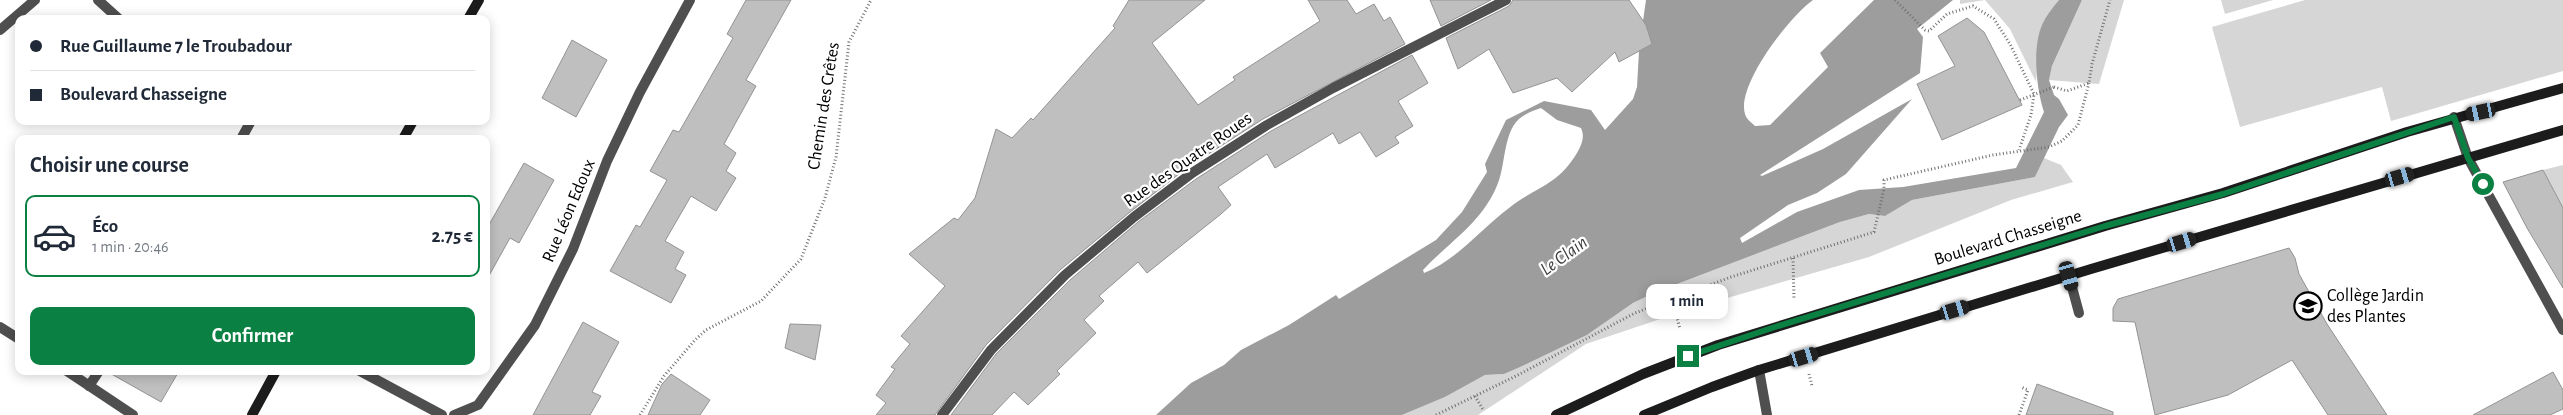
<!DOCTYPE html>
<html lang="fr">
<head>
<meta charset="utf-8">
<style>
	body { margin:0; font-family:"Alegreya Sans",sans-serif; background:#f2f2f3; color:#1f2937; height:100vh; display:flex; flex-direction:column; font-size:19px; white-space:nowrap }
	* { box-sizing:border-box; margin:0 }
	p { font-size:16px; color:#747a83 }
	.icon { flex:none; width:28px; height:28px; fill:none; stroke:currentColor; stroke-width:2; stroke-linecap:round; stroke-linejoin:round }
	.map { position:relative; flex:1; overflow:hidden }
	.panel { position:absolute; left:15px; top:135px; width:475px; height:240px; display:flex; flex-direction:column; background:#fff; border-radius:10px; box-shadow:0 2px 12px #0003 }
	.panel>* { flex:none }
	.guide { position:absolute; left:15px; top:15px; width:475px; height:110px; border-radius:10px; box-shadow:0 2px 12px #0003; display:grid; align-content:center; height:110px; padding:0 15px; background:#fff }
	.end { position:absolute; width:22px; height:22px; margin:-11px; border:6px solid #0b8043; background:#fff; box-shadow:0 0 0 2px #fff }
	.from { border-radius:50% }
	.bubble { position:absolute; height:35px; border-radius:10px; background:#fff; box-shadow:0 2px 12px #0003; font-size:16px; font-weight:700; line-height:35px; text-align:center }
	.car { position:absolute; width:15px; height:30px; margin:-15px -8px; border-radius:6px; box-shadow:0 0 4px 1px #0007; background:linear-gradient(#222 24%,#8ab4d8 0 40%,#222 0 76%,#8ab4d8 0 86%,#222 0) }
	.guide b { display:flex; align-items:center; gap:18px; height:48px; font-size:19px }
	.guide b+b { border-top:1px solid #e0e1e3 }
	.guide i { width:12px; height:12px; background:#1f2937 }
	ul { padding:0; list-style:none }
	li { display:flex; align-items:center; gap:15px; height:82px; margin:0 10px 8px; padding:0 5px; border:2px solid transparent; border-radius:10px }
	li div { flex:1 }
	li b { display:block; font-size:19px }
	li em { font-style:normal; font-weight:700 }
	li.active { border-color:#0b8043 }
	li>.icon { width:45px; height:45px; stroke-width:1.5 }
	h2 { padding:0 15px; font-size:22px; line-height:60px }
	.button { display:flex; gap:10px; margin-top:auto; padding:10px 15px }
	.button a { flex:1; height:58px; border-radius:10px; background:#0b8043; color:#fff; font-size:20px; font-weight:700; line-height:58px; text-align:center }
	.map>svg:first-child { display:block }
</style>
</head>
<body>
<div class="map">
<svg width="2563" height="415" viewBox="0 0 2563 415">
	<rect width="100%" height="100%" fill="#fff"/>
	<g fill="#d6d6d6">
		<path d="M1960 0H2059L2044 21 2039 39 2036 82 2010 29 1985 0 1960 4Z"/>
		<path d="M2082 0H2124L2099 84 2049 80 2052 66Z"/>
		<path d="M2221 0H2273L2225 14Z"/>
		<path d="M2305 0H2563V71L2391 121 2382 87 2240 127 2212 27Z"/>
		<path d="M2044 158 2061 165 2073 182 2011 200 1869 257 1696 307 1586 344 1478 415H1402L1445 397 1485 375 1504 374 1518 368 1587 335 1633 303 1656 292 1840 222 1869 214 1885 216 1912 200 2035 177Z"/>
		<path d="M2563 165V208L2543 170Z"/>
	</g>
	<path fill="#9d9d9d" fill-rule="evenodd" d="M1646 0H1813C1790 16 1736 85 1745 114 1746 119 1752 123 1755 126L1770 125 1828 67 1820 53 1874 0H1953L1917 29 1923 37 1920 73 1760 175 1762 176 1823 149 1912 99 1846 174 1817 193 1788 205 1740 238 1742 243 1797 212 1859 190 1903 187 2016 168 2044 112C2036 88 2031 42 2045 19 2049 12 2054 6 2059 0H2082L2052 66 2049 80 2054 95 2059 99 2068 115 2059 127 2035 177 1912 200 1885 216 1869 214 1840 222 1656 292 1633 303 1587 335 1518 368 1504 374 1485 375 1445 397 1402 415H1156L1191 383 1224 365 1241 350 1289 325 1336 295 1339 299 1436 240 1462 212 1487 172 1485 164 1506 120 1544 101 1591 110 1605 130 1633 99 1637 87 1639 51 1652 44 1643 21ZM1541 108 1557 120 1581 128C1585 137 1582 144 1577 153 1557 186 1537 186 1509 208 1481 229 1457 260 1424 273L1423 270C1449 242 1484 221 1498 183 1506 164 1503 128 1523 116 1529 112 1535 110 1541 108Z"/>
	<g fill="#bfbfbf" stroke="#939393">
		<path d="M746 0H791L746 80 756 86 724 144 736 153 726 171 736 178 716 211 691 196 665 241 684 252 675 269 686 275 671 303 610 271 636 225 640 227 667 180 650 171 673 130 679 132 733 38 727 34Z"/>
		<path d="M1129 0H1205L1152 43 1198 105 1235 80 1233 77 1320 21 1308 0H1347L1356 14 1374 4 1384 21 1390 17 1405 44 1263 119 1188 167 1130 212 1060 270 986 345 935 415H876L886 403 876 395 895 369 891 367 910 344 901 336 945 286 909 254 954 218 958 220 975 198 996 129 1012 138 1031 118 1033 120 1115 28 1113 26Z"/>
		<path d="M1430 0H1491L1441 26Z"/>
		<path d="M1513 0H1629L1646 25 1652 44 1619 62 1615 52 1572 92 1557 78 1513 93 1489 49 1458 69 1446 38 1509 6Z"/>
		<path d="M1967 18 1984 32 2022 105 1942 140 1917 84 1955 66 1938 36Z"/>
		<path d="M572 40 607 60 576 117 542 98Z"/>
		<path d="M1412 55 1428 83 1398 101 1413 126 1395 137 1399 143 1376 157 1360 132 1339 144 1333 133 1275 168 1267 154 1218 187 1231 205 1221 214 1147 273 1138 262 1099 296 1104 301 1084 320 1096 333 1057 371 1060 374 1028 405 1014 392 992 415H951L996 354 1070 280 1138 222 1196 179 1271 131Z"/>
		<path d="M524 163 554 180 519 243 510 238 486 281V230Z"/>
		<path d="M2543 170 2563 208V288L2527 228 2503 182Z"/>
		<path d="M2289 248 2295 258 2299 274 2327 324 2387 415H2328L2292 360 2228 395 2155 415 2135 322 2113 321V308L2118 299Z"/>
		<path d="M583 322 619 342 592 392 601 396 590 415H533Z"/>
		<path d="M790 324 821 325 815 360 785 348Z"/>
		<path d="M106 371H179L161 402Z"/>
		<path d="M2553 372 2563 390V409L2550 415H2473Z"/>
		<path d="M671 374 710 400 700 415H648L662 384Z"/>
		<path d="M2037 384 2113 412V415H2026Z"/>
	</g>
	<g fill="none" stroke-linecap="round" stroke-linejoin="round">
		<g stroke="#717171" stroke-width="3" stroke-dasharray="1 2.5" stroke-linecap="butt">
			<path d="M1895 0 1925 30 1929 31 1947 14 1973 6 1994 19 2010 44 2034 94 2031 115 2019 150"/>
			<path d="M2054 87 2067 91 2089 83 2092 64 2110 0"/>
			<path d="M1793 258 1794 300"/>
			<path d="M1672 299 1680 329"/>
			<path d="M1809 374 1812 386"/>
			<path d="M1475 396 1484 411"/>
			<path d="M640 415 664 376 695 340 706 330 761 301 801 259 825 198 836 157 849 42 871 0"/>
			<path d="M1436 415 1516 376 1635 313 1731 277 1874 232 1884 189V180L1993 155 2049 147 2062 141 2078 125 2089 83"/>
			<path d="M2019 415 2028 390 2021 387"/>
		</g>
		<path stroke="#4f4f4f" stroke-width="10" d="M2069 276 2079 313"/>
		<g stroke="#4f4f4f" stroke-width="10">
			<path d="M98 0 119 19"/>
			<path d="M0 30 35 0"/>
			<path d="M2454 117 2468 158 2563 330"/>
			<path d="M241 139 251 121"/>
			<path d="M0 327 19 339"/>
			<path d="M1759 370 1767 415"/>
			<path d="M67 371 133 415"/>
			<path d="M360 371 442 415"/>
			<path d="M89 386 99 371"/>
			<path d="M454 415 478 405 535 325 573 249 607 161 640 92 690 0"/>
			<path d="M942 415 991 350 1065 275 1134 217 1192 173 1267 125 1333 88 1506 0"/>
		</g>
		<g stroke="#1c1c1c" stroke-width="10">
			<path d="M468 19 479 0"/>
			<path d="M403 139 413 121"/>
			<path d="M252 415 276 371"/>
			<path d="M1556 415 1643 374 1718 345 2105 226 2223 193 2407 132 2563 88"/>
			<path d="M1644 415 1712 387 1759 370 2091 269 2563 130"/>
		</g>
		<path stroke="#717171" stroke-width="3" stroke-dasharray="1 2.5" stroke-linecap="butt" d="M2020 100 2054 87"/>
	</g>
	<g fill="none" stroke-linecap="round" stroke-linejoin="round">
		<path stroke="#0b8043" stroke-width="6" d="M1688 356 1775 327 2105 226 2223 194 2454 117 2468 158 2483 184"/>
	</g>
	<defs>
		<g id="school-ring" transform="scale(1.4375)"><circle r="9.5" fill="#fff" stroke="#000" stroke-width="1.5"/><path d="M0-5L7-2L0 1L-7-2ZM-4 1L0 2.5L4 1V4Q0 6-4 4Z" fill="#000"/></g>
	</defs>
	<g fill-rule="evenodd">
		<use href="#school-ring" x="2308" y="306"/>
	</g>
	<g text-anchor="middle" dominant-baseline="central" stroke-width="4.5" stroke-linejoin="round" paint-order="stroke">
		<g font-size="18" fill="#000" stroke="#fff">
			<text transform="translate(824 106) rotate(-81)">Chemin des Crêtes</text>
			<text transform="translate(1188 160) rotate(-35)">Rue des Quatre Roues</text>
			<text transform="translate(569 211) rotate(-67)">Rue Léon Edoux</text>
			<text transform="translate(2008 238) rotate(-17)">Boulevard Chasseigne</text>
		</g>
		<g font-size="18" fill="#000" stroke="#fff" text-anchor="start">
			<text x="2327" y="296">Collège Jardin<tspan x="2327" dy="21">des Plantes</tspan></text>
		</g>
		<g font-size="19" font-style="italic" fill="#3e3e3e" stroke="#fff">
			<text transform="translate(1564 256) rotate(-36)">Le Clain</text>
		</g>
	</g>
</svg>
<i class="end from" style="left:2483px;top:184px"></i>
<i class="end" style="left:1688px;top:356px"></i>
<div class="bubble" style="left:1646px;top:284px;width:82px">1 min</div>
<i class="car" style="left:2481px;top:112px;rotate:258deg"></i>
<i class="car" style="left:2400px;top:177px;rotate:74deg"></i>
<i class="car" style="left:2182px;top:242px;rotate:73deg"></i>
<i class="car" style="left:2069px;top:276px;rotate:164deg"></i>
<i class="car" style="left:1955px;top:310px;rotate:73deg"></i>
<i class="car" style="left:1804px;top:357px;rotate:73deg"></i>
<div class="guide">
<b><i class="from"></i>Rue Guillaume 7 le Troubadour</b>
<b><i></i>Boulevard Chasseigne</b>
</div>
<section class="panel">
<h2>Choisir une course</h2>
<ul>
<li class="active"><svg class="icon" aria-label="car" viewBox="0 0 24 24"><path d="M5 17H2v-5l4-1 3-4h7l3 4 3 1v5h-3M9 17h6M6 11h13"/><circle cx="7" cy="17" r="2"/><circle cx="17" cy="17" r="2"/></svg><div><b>Éco</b><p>1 min · 20:46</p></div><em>2.75 €</em></li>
</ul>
<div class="button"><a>Confirmer</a></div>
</section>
</div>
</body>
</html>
